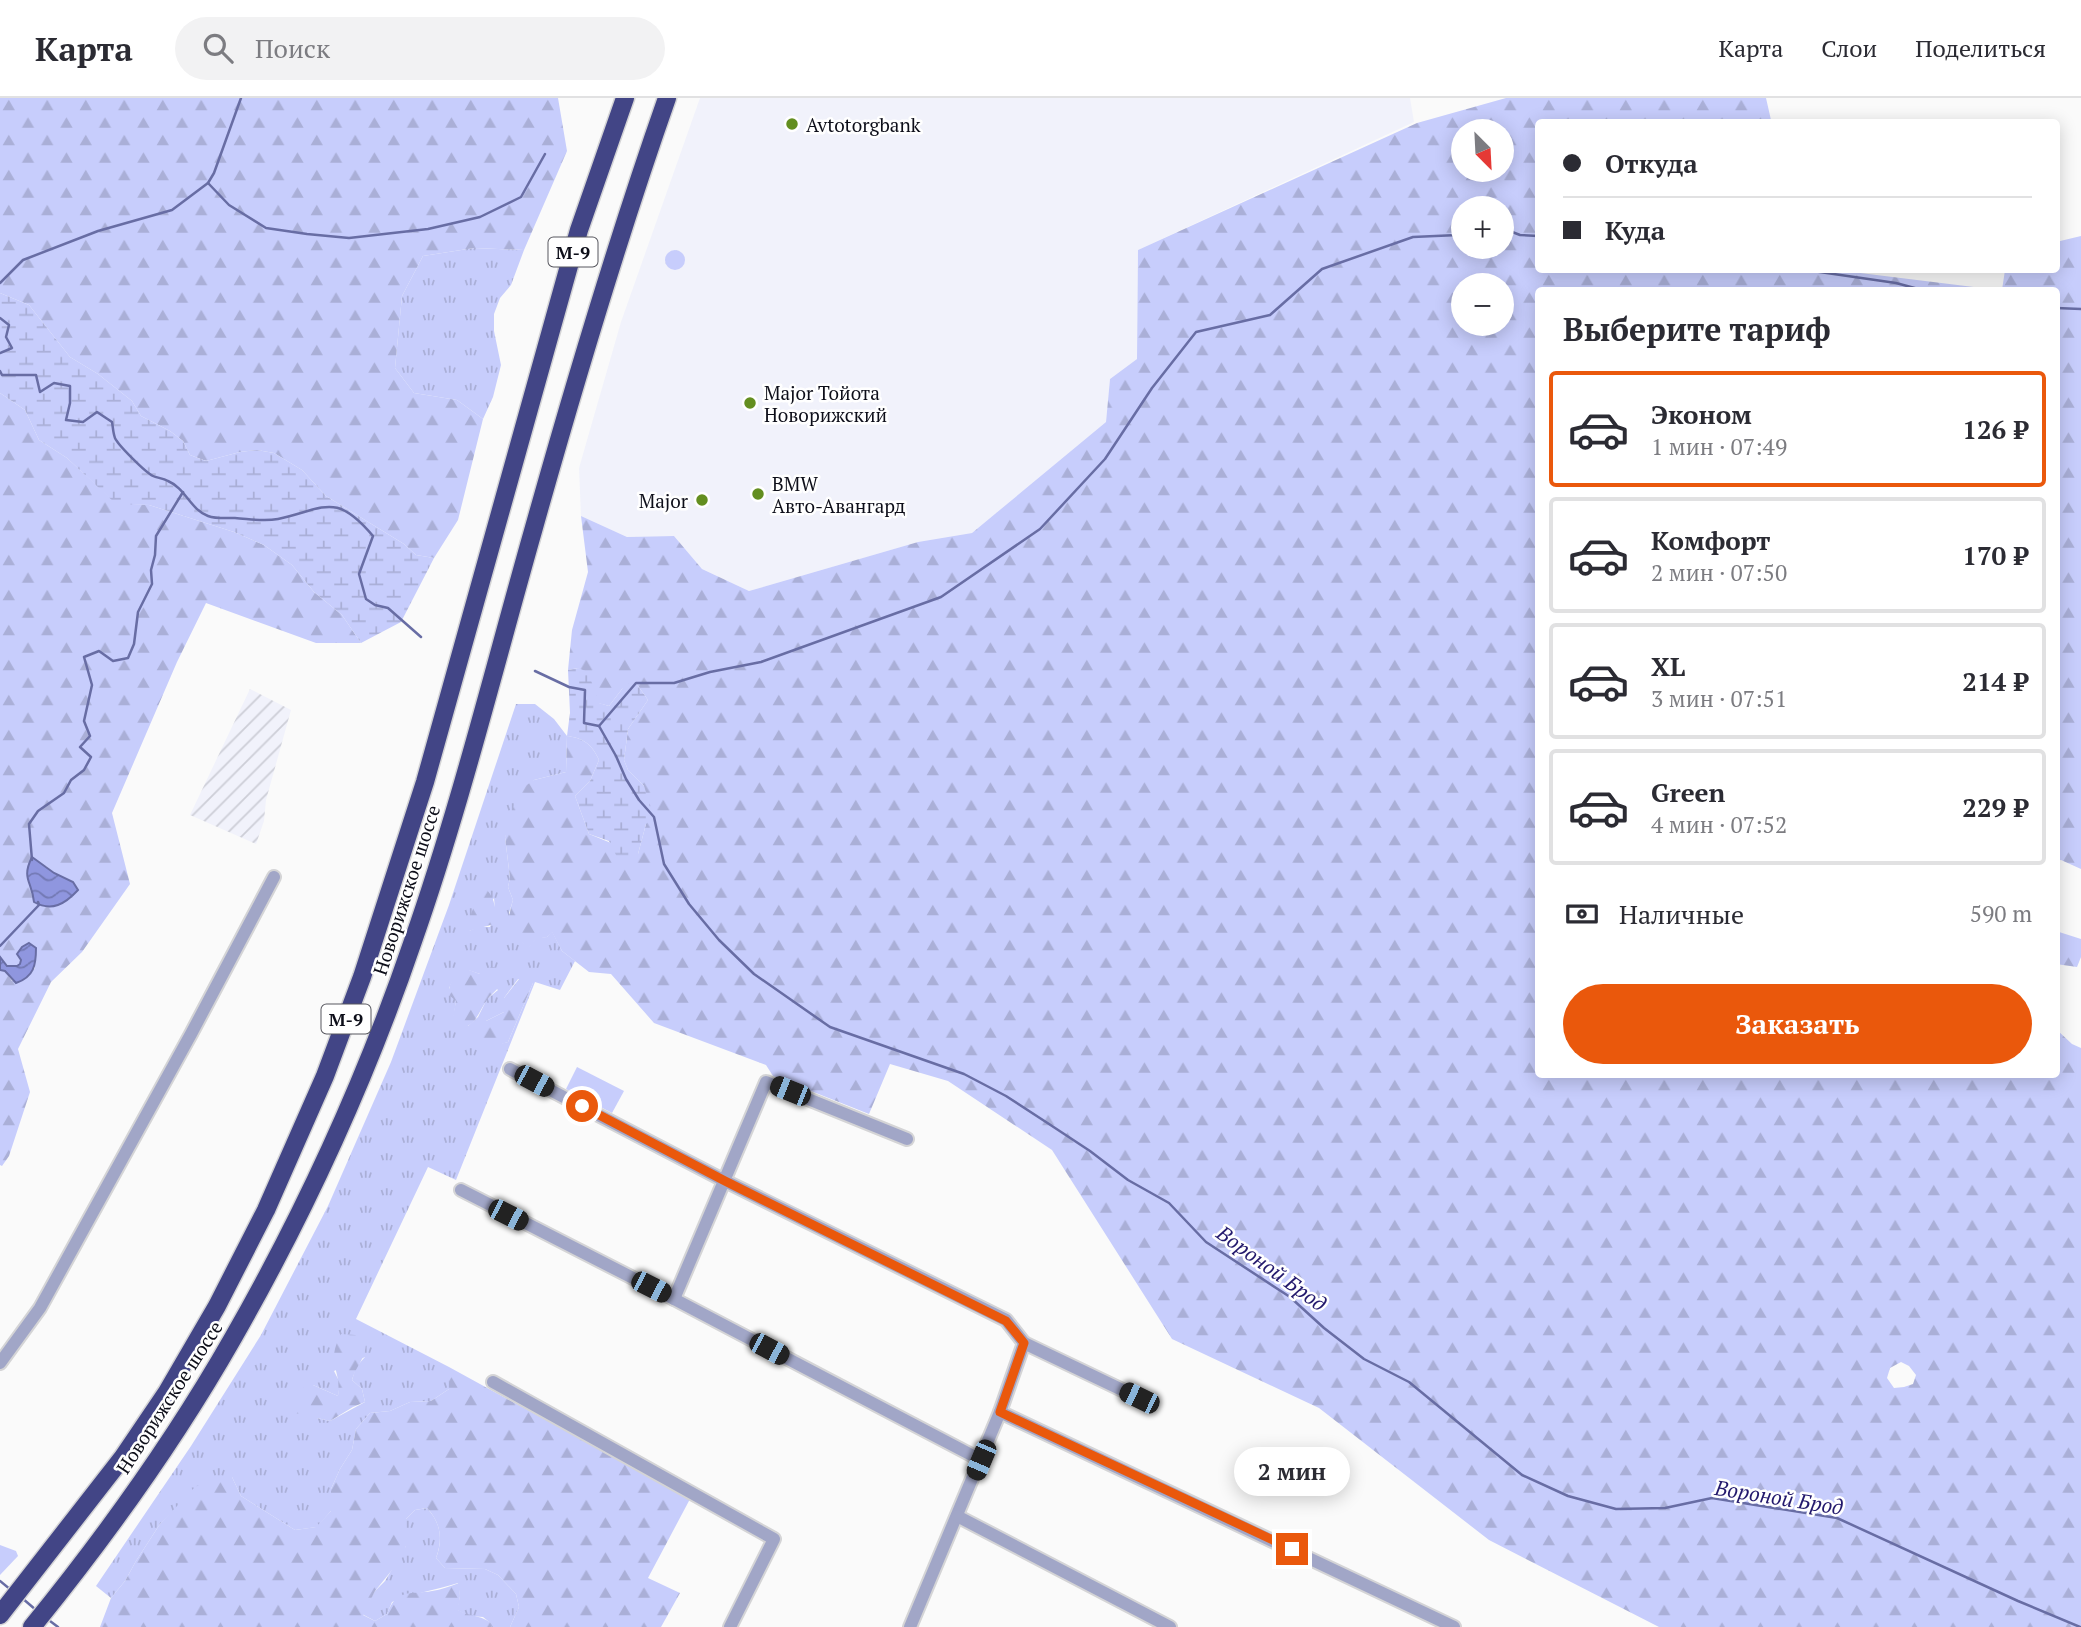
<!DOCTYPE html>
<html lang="ru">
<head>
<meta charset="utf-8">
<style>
	body { margin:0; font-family:"PT Serif",serif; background:#f2f2f3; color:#2b2b33; height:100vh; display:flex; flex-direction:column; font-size:26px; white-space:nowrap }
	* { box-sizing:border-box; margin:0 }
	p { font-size:23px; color:#7c7c81 }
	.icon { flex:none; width:38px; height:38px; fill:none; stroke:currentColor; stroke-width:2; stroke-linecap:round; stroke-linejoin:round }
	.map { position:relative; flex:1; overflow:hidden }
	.details { position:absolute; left:1535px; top:189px; width:525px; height:791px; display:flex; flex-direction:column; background:#fff; border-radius:7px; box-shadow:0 4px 18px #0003 }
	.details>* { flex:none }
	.top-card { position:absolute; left:1535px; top:21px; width:525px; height:154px; border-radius:7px; box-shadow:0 4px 18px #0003; display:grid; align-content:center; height:154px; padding:0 28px; background:#fff }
	.needle { width:46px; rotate:156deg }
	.buttons { position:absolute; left:1451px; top:21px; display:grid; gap:14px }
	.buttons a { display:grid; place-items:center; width:63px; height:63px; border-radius:50%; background:#fff; box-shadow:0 4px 18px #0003; font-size:35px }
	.end { position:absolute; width:32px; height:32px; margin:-16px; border:9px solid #ea580c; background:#fff; box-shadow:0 0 0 4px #fff }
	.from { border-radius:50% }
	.bubble { position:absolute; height:49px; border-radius:24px; background:#fff; box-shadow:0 4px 18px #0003; font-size:23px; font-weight:700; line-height:49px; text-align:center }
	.car { position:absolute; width:21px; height:42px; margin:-21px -10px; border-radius:9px; box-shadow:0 0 5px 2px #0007; background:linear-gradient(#222 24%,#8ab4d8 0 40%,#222 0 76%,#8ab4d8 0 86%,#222 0) }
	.top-card b { display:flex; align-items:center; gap:24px; height:66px; font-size:26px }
	.top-card b+b { border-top:2px solid #e1e1e2 }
	.top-card i { width:18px; height:18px; background:#2b2b33 }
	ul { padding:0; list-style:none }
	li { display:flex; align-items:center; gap:21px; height:116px; margin:0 14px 10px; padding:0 14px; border:4px solid #e1e1e2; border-radius:7px }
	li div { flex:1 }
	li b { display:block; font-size:26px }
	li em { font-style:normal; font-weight:700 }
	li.selected { border-color:#ea580c }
	li>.icon { width:63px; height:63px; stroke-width:1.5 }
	h2 { padding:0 28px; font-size:32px; line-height:84px }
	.pay { display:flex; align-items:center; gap:18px; height:77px; padding:0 28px; font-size:26px }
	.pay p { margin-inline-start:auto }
	.action { display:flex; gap:14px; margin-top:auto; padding:14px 28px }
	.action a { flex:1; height:80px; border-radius:42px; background:#ea580c; color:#fff; font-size:28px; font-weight:700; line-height:80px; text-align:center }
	header { display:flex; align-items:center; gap:42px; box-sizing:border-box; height:98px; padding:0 35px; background:#fff; border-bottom:2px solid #e1e1e2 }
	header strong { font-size:33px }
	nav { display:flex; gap:38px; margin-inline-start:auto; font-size:24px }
	.search { width:490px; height:63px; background:#f2f2f3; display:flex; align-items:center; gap:18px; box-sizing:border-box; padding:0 24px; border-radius:38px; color:#7c7c81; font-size:26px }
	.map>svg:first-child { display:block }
</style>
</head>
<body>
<header>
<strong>Карта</strong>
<div class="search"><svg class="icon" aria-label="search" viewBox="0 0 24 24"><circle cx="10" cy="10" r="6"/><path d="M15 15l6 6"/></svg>Поиск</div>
<nav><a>Карта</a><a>Слои</a><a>Поделиться</a></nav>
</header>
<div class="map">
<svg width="2081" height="1529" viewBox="0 0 2081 1529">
	<defs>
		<pattern id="industrial-furrows" width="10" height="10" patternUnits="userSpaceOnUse" patternTransform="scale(1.75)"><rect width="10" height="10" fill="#f1f2fb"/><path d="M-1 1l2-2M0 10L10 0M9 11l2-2" fill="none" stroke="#cdced7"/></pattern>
		<pattern id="grass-tufts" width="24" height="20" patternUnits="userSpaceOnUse" patternTransform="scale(1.75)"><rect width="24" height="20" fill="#c7cdfc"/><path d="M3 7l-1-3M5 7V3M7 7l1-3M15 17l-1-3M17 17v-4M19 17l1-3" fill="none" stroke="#aaafd7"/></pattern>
		<pattern id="forest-firs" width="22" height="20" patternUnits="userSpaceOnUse" patternTransform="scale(1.75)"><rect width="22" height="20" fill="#c7cdfc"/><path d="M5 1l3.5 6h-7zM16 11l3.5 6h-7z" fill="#aaafd7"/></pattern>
		<pattern id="wetland-marsh" width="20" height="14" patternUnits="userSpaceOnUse" patternTransform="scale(1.75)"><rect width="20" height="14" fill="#c7cdfc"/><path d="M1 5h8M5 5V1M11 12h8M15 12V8" fill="none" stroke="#aaafd7"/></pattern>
		<pattern id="water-waves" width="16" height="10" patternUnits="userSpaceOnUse" patternTransform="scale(1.75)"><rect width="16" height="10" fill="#8f96df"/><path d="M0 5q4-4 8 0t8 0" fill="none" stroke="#7379b4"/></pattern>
	</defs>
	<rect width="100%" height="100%" fill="#fafafa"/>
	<path fill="#f1f2fb" d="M700 0H1410L1414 24 1138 152 1137 261 1110 281 1106 324 972 435 918 444 749 493 702 471 674 438 627 439 581 418 579 370 621 224Z"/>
	<path fill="url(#industrial-furrows)" d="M250 591 291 612 266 702 264 723 256 746 190 717Z"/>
	<g fill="url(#grass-tufts)" fill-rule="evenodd">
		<path d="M474 150 524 152 511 187 500 200 494 216V233L501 267 493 299 483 321 457 302 414 295 395 270 402 198 423 158Z"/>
		<circle cx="675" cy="162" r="10"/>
		<path d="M516 606H535L554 621 567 638 566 674 534 682 505 739 510 780 508 789 513 802 509 815 523 845 528 850 536 840 547 839 552 833 562 853 575 863 560 892 535 884 456 1082 428 1069 356 1221 449 1269V1291L431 1303 410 1304 390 1313 370 1315 356 1331 352 1352 340 1371 331 1391V1413L317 1429 295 1432 241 1398 232 1379 176 1411 160 1426 136 1463 125 1483 111 1500 96 1488 191 1348 261 1237 328 1108 391 964 449 807ZM494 800 495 812 490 829H478L469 833ZM468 872 480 876 498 892 487 901 478 919 468 928 453 923 456 903 449 890 452 884ZM518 881 533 885 508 944 495 947 486 923 504 914V900ZM365 1259 356 1269 352 1282 362 1291 365 1304 330 1323 317 1320 313 1287 338 1298 340 1285 334 1273Z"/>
		<path d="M427 1410C441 1425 443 1441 436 1460L445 1470 485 1471 498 1477 516 1496 519 1509 510 1529H491L493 1527 483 1519 470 1518 457 1512 460 1498 458 1485C435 1492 415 1495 392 1504L387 1516 375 1523 362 1516 375 1493 385 1483 406 1448V1421L415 1412Z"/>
	</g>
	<g fill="url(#forest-firs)" fill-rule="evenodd">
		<path d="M0 0H558L567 53 524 152 474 150 423 158 402 198 395 270 414 295 457 302 483 321 458 422 434 460 416 457 404 446 326 398 302 372 274 355 257 352 240 354 206 363 190 357 183 343 170 333 141 318 132 303 98 276 70 259 29 207 0 195Z"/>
		<path d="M1506 0H1766L1771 22 1769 24H1538V172H1836L1998 192H1538V976H2056V931L2072 946 2081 950V1529H1659L1489 1442 1319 1310 1172 1241 1052 1052 948 983 890 966 869 1016 773 978 766 967 654 925 611 876 589 874 562 853 552 834 547 839 536 841 528 851C511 833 505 827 513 802L508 789 510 780 505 739 518 693 534 682 566 674 567 638C583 640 592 646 599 662L590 683 575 698 589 736 638 756 646 726 644 688 628 672 624 662 628 631 648 602 636 585 622 591 609 608 598 605 578 570 568 572 572 532 588 474 581 418 627 439 674 438 702 471 749 493 918 444 972 435 1106 324 1110 281 1137 261 1138 152 1417 25ZM1463 33H1502V72H1463ZM1463 110H1502V149H1463ZM1463 187H1502V226H1463ZM1901 1264 1909 1268 1916 1277 1913 1286 1904 1289 1894 1290 1887 1280 1890 1270Z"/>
		<path d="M2081 138V771L2061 762 2056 763V192H2002L2005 172H2056V144Z"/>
		<path d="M0 295 25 312 39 342 67 360 116 405 149 407 234 434 264 447 292 467 314 494 342 517 361 545H316L206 505 177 564 112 715 130 786 82 854 51 884 18 951 30 994 9 1058 2 1068 0 1067V872L5 873 12 883 27 880 35 870 34 862 36 854 21 862V866C8 873 5 864 0 859ZM46 768 54 775 73 784 34 804 32 790Z"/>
		<path d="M487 792C496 802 494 811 499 823 489 829 480 829 469 833 468 817 475 803 487 792Z"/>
		<path d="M2056 833 2081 841V859L2077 869 2056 866Z"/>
		<path d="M492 869 499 870 505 874C505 888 494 892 487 902 478 914 475 932 456 930L452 923 456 903 449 897C448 886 456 870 469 872 473 873 476 875 480 876L486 871Z"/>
		<path d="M523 876H530L533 882V885L508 944 489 950C482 946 479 943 478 934L486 923 504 914V900Z"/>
		<path d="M341 1236 355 1237 366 1245C365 1262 357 1266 352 1282L362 1291 365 1304 353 1309 330 1323 291 1314 290 1301 300 1291 313 1287 338 1298C342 1271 325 1266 341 1236Z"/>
		<path d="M449 1269 690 1401 648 1480 680 1495 661 1529H510L519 1509 516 1496 498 1477 485 1471 445 1470 436 1460C443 1442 441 1425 427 1410L415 1412 406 1421V1448L401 1461 375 1493 363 1517 375 1523 387 1516C397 1490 409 1497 432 1493 441 1492 450 1488 459 1485L460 1498 458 1512C473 1520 480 1516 494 1527L491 1529H100L111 1500 125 1483 136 1463 160 1426 195 1389 219 1379H232L241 1398 295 1432 316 1429 331 1413V1391L340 1371 352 1352 356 1331 370 1315 390 1313 410 1304 431 1303 449 1291Z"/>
		<path d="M0 1447 16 1453 18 1458 0 1477Z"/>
	</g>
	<g fill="url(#wetland-marsh)">
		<path d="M0 195 29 207 70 259 98 276 132 303 141 318 170 333 183 343 190 357 206 363 240 354 257 352 274 355 302 372 326 398 404 446 416 457 434 460 401 524 361 545 342 517 314 494 292 467 264 447 234 434 149 407 116 406 67 360 39 342 25 312 0 295Z"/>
		<path d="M578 570 588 574 599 605 609 608 622 591 630 584 636 585 648 602 628 631 624 662 628 672 644 688 654 719 646 726 638 756 628 761H618L609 743 589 736 575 698 590 683 599 662C592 646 583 640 567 638L570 615 568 572Z"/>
	</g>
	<path fill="#c7cdfc" d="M577 969 624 993 612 1015 566 991Z"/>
	<g fill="url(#water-waves)" stroke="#686da4" stroke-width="2">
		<path d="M32 759 54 775 73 784 78 792C65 806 52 814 34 804 32 783 21 781 32 759Z"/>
		<path d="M29 845 36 850C36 867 34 879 16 885L5 873 0 872V859L7 868H17L20 866 21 862 17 856 22 849Z"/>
	</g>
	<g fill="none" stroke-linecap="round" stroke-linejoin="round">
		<g stroke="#686da4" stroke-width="2.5">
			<path d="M208 85 229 107 266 130 307 136 349 140 428 131 480 119 521 99 545 56"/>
			<path d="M1502 130 1520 137 1538 138"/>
			<path d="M1755 172H1806L1896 185 1922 192"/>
			<path d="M0 185 23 162 98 133 172 112 208 85 214 75 241 0"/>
			<path d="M2056 210 2081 211"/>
			<path d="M0 220 9 227 6 239 12 250 0 255"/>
			<path d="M0 273 2 277H36L40 294 54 285 70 288V305L66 322 83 324 97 314 112 324C113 329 113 335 115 340 118 347 145 374 153 378 157 380 163 380 168 383 185 390 191 412 208 418 216 421 227 420 235 420 250 421 263 424 278 421 325 411 335 393 373 438L359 476 366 501 375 507 388 510 421 539"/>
			<path d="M535 573 569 589 585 592 584 625 599 628 616 658 626 681 639 702 654 719 664 766 689 806 719 842 754 876 830 929 964 976 1006 998 1049 1026 1090 1053 1128 1082 1169 1105 1206 1144 1290 1199 1324 1230 1364 1261 1409 1284 1522 1377 1568 1398 1616 1411 1665 1410 1712 1400 1837 1420 2018 1503 2080 1529"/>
			<path d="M599 628 636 585H674L710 574 761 564 941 499 1040 431 1105 361 1152 290 1196 234 1270 217 1322 171 1413 139 1458 137 1463 135"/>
			<path d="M32 762 29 726 38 713 64 695 71 682 84 672 91 659 80 649 90 638 84 623 92 587 84 559 99 553 113 563 128 560 134 546 138 514 152 486 151 472 155 457 156 438 183 394"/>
			<path d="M0 848 39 807 38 804"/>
			<path d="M0 1483 11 1492"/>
			<path d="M22 1500 36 1512"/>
			<path d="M46 1520 58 1529"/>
		</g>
		<g stroke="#d4d4d6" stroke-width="16">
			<g id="minor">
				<path d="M510 971 725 1083 1006 1222 1024 1245 1000 1314 910 1529"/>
				<path d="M461 1092 674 1201 981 1362"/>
				<path d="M674 1201 766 984 907 1041"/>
				<path d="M1024 1245 1139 1300"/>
				<path d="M0 1265 40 1210 191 936 274 779"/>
				<path d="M493 1284 774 1441 730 1529"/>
				<path d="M1000 1314 1454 1529"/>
				<path d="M957 1418 1170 1529"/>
			</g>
		</g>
		<g stroke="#d4d4d6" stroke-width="21">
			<g id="highway">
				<path d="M0 1517 123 1359 167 1294 217 1208 266 1112 325 978 362 879 425 684 579 132 625 0"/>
				<path d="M32 1529C106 1438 175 1342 233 1240 305 1114 366 981 413 843 460 709 494 570 533 433 574 287 617 142 667 0"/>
			</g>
		</g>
		<use href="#minor" stroke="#a1a6c7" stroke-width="12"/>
		<use href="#highway" stroke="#424586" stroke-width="18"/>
	</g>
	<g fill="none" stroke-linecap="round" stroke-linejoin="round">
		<path stroke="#ea580c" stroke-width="9" d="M582 1008 725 1083 1006 1223 1024 1245 1000 1314 1292 1451"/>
	</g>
	<g fill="#638e1f" stroke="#fff" stroke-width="2.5">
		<circle cx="792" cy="26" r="7"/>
		<circle cx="750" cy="305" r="7"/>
		<circle cx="758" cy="396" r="7"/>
		<circle cx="702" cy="402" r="7"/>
	</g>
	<g text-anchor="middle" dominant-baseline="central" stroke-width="5" stroke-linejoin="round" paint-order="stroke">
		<g fill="#fff" stroke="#56565e" stroke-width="2">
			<rect x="548.5" y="139.5" width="49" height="29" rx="5"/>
			<rect x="321.5" y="906.5" width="49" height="29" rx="5"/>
		</g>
		<g font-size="18" font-weight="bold" fill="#0d0e19">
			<text x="573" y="154">М-9</text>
			<text x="346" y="921">М-9</text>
		</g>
		<g font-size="19" fill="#0d0e19" stroke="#fff" text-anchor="start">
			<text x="806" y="26">Avtotorgbank</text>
			<text x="764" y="294">Major Тойота<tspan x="764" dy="22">Новорижский</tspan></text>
			<text x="772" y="385">BMW<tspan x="772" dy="22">Авто-Авангард</tspan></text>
			<text x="688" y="402" text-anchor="end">Major</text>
		</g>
		<g font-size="19" fill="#0d0e19" stroke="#fff">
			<text transform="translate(406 792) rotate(-72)">Новорижское шоссе</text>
			<text transform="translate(169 1299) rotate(-57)">Новорижское шоссе</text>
		</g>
		<g font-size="21" font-style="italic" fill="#23196d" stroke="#fff">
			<text transform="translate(1272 1170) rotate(36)">Вороной Брод</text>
			<text transform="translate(1779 1399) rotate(9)">Вороной Брод</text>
		</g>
	</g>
</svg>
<div class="buttons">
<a><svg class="needle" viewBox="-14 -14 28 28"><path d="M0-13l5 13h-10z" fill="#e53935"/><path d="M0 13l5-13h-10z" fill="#7c7c81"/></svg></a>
<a>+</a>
<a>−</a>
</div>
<i class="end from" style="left:582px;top:1008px"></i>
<i class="end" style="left:1292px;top:1451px"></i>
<div class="bubble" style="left:1234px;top:1349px;width:116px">2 мин</div>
<i class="car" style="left:534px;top:983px;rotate:118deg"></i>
<i class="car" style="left:790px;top:993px;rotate:292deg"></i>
<i class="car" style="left:508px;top:1117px;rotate:117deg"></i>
<i class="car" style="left:651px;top:1189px;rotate:117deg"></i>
<i class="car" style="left:769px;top:1251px;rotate:118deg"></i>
<i class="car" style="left:1139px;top:1300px;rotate:296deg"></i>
<i class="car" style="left:981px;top:1362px;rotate:203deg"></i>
<div class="top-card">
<b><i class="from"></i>Откуда</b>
<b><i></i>Куда</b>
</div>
<section class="details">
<h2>Выберите тариф</h2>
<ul>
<li class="selected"><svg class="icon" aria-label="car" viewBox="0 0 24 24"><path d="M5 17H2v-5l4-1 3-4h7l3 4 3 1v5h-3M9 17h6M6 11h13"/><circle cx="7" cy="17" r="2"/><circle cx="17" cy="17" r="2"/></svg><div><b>Эконом</b><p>1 мин · 07:49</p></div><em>126 ₽</em></li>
<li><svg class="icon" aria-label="car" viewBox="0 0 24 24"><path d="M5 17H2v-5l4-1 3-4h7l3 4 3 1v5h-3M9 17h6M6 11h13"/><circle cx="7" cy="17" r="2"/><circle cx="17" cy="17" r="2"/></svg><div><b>Комфорт</b><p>2 мин · 07:50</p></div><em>170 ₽</em></li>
<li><svg class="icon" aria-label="car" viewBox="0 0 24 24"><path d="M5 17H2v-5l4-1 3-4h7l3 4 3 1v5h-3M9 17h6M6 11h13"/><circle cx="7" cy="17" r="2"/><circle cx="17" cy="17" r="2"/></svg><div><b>XL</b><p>3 мин · 07:51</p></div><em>214 ₽</em></li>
<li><svg class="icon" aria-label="car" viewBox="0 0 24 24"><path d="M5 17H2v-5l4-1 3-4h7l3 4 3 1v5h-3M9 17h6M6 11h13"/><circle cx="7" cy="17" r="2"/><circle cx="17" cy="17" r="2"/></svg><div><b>Green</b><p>4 мин · 07:52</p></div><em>229 ₽</em></li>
</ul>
<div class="pay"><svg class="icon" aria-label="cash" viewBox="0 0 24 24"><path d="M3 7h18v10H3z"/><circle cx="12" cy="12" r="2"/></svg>Наличные<p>590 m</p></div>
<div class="action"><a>Заказать</a></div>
</section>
</div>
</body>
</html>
